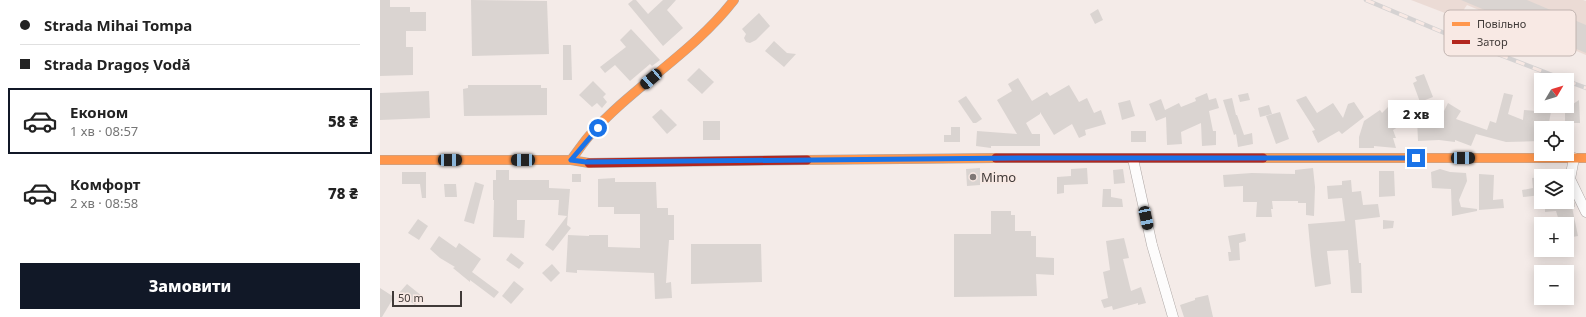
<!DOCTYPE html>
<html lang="uk">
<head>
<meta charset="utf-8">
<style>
	body { margin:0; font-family:"Noto Sans",sans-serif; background:#f6f6f6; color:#222; height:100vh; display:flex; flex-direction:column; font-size:15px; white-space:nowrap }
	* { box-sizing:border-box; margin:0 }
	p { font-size:13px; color:#767676 }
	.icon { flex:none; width:22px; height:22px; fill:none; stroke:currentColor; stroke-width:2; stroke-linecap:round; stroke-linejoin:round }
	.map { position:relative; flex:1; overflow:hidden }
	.side { display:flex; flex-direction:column; background:#fff; width:380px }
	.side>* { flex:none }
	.hud { display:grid; align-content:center; height:88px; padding:0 20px; background:#fff }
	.needle { width:26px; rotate:52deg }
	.buttons { position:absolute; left:1154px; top:73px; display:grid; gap:8px }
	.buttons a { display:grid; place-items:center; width:40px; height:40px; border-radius:0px; background:#fff; box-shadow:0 2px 10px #0003; font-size:20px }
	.scale { position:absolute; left:12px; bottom:10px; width:70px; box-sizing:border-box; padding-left:4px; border:2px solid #403a38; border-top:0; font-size:11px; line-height:14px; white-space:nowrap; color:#403a38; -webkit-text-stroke:3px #f8e9e4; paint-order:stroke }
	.end { position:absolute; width:18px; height:18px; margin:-9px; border:5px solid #1a73e8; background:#fff; box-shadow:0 0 0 2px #fff }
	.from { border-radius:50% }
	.bubble { position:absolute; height:28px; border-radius:0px; background:#fff; box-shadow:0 2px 10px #0003; font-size:13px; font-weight:800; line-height:28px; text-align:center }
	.car { position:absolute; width:12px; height:24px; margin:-12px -6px; border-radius:5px; box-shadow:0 0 3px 1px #0007; background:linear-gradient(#222 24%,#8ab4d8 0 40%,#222 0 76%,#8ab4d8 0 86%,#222 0) }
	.hud b { display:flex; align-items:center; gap:14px; height:38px; font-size:15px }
	.hud b+b { border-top:1px solid #e0e0e0 }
	.hud i { width:10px; height:10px; background:#222 }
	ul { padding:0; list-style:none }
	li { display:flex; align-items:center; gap:12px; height:66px; margin:0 8px 6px; padding:0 12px; border:2px solid transparent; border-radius:0px }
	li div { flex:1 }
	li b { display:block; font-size:15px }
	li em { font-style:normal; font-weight:800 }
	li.current { border-color:#111827 }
	li>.icon { width:36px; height:36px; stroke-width:1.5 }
	.action { display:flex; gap:8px; margin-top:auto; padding:8px 20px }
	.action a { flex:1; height:46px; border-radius:0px; background:#111827; color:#fff; font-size:16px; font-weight:800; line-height:46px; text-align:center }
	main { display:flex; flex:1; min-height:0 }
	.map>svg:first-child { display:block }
</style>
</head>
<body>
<main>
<section class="side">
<div class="hud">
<b><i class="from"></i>Strada Mihai Tompa</b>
<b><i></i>Strada Dragoș Vodă</b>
</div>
<ul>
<li class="current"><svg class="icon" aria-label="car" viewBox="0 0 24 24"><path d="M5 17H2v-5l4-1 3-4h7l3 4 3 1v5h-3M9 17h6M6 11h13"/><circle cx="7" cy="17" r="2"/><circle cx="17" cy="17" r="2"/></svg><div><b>Економ</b><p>1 хв · 08:57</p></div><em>58 ₴</em></li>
<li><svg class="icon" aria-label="car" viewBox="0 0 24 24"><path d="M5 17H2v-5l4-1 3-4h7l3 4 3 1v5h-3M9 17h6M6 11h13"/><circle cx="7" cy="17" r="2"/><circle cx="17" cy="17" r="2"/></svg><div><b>Комфорт</b><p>2 хв · 08:58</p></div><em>78 ₴</em></li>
</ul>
<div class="action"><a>Замовити</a></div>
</section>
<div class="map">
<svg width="1206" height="317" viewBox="0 0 1206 317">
	<rect width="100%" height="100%" fill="#f4ebe8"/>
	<path fill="#ebdbd5" d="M1031 0H1203L1206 1V55L1087 5 1078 18Z"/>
	<g fill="#dad4d1">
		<path d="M0 0H10V7H30V12H46V31H26V47H33V75L0 76Z"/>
		<path d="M91 0 167 1 169 54 92 56Z"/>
		<path d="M253 0H256L268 14 283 0H296L287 10 303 28 283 46 248 4Z"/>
		<path d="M1081 0H1147L1206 25V53Z"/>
		<path d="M718 9 723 20 715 24 710 14Z"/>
		<path d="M379 13 390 26 376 40 370 43 366 42 364 38 366 34 362 29Z"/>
		<path d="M251 29 280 60 272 66 270 64 250 81 235 65 225 73 220 67 246 47 240 40Z"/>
		<path d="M394 41 407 53 416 54 404 67 385 51Z"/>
		<path d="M183 45H191L192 80H183Z"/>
		<path d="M319 68 334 82 322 94 307 80Z"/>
		<path d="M1044 74 1053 97 1040 102 1033 83 1037 81 1035 77Z"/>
		<path d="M638 78 652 101 667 92 670 96 689 85 699 102 707 98 714 113 721 110 726 124 705 130 706 135 699 138 692 124 674 135 660 112V114L646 123 652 134H660V146H611V148L596 146 597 131 637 134 617 100 632 91 628 84Z"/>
		<path d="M213 81 226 94 223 97 227 102 222 108 217 103 212 107 199 95Z"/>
		<path d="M88 85H161V88H167V115L84 116 83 89 88 88Z"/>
		<path d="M49 91 50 118 0 120V93Z"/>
		<path d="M827 93 829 100 836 98 839 108 829 111 833 131H836V145L822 146 821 123 801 132 802 144 787 145 786 117 776 121 769 104 781 99 785 110 799 103 801 107 816 101 815 98Z"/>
		<path d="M868 93 870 100 860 102 858 95Z"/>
		<path d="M1124 93 1133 95 1128 114 1143 120 1144 110 1157 111V106H1172L1168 128H1161V141L1126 142 1096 134 1091 146 1075 140V142L1059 140 1038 141 1037 119H1060L1068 103 1081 111 1076 119 1107 130 1110 121 1116 123Z"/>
		<path d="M586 96 602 119 596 123H593L578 101Z"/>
		<path d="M926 96 937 113 953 103 963 118 968 104 974 102 984 117 962 134 959 131 938 143 932 131 935 130 916 100Z"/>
		<path d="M852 98 856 115H857L864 135 872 133 873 144 858 147 856 134 854 135 843 100Z"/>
		<path d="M750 100 755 116 742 120 738 103Z"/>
		<path d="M1199 100 1200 123H1185V106H1190Z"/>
		<path d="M1012 103 1022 104 1028 121 1013 130 1016 138H1013L1016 148 994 146V148H979V137L984 121 1000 110 1002 113Z"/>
		<path d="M889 105 892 114 880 117 878 108Z"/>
		<path d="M281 109 297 125 287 134 272 117Z"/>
		<path d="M900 112 909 139 896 144 886 116Z"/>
		<rect x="323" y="121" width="17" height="19"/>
		<path d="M571 127H580V142H564V135H571Z"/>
		<rect x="751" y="131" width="15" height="11"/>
		<path d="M600 168V185L587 186 586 169Z"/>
		<path d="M707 168 708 184 684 185V193L677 194V177L691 176V169Z"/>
		<path d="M933 168 935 187 934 216 926 215V203H918V201H892L893 209H891L892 217H876L877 202H863V186L844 187 843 175 872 173 915 174V170Z"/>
		<path d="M743 169 745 183 734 184 733 170Z"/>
		<path d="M1060 169 1070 172 1086 173 1087 181 1079 200 1081 207 1097 209V211L1072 216 1071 189 1052 188 1051 172Z"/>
		<path d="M116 170H129V180H169V188L190 189 187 225 191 228 173 251 165 245 187 216 178 215 179 200H137V220H145L144 238 113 237 114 200H113V180H116Z"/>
		<path d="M999 171H1014L1015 196 999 197Z"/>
		<path d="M22 172H46V198H42L40 184H22Z"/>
		<rect x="192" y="174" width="9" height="8"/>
		<path d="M1099 174 1114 175 1113 200 1123 199 1124 208 1099 210Z"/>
		<path d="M1161 177V195L1143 197 1142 190 1153 188 1152 178Z"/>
		<path d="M235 178V182H276L277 208H288V215H294V240H289L286 283 291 282 292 298 275 299 274 273 197 270V273L186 272 188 235 209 236V235H228V247L260 248V214H234V207H218V179Z"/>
		<path d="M971 180 972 192 981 191 983 205 998 204 1000 217 975 220 979 263H981L982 293H971L968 250 947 251 951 284 935 287 931 256 928 224 965 221 962 198 948 199 947 186 962 185V181Z"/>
		<path d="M95 182 104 185 94 224 84 221Z"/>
		<path d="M64 184H76L77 197H65Z"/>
		<path d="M723 189H731V197L742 199 743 207H722Z"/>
		<path d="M1187 199H1192L1195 203V207H1192L1198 236 1187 238V224H1180L1176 211 1165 212V202H1187Z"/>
		<path d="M611 211H631V215H635V231H651V236H656V257L674 258V275L656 274 657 296 574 297V234H611Z"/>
		<path d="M38 219 48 226 39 240 28 233Z"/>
		<path d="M1003 220 1014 221 1013 228 1003 229Z"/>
		<path d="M865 233 866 241 859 243 860 260 849 261 848 252H851L848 236Z"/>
		<path d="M59 236 76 248 79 243 101 259 92 272 119 292 114 298 90 280V282L73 268 75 267 60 258 50 249Z"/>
		<path d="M744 238 749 258 743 259 751 291 761 287 766 303 758 305V303L733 310 732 306 724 308 721 300 728 298 723 272 730 270 726 241Z"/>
		<path d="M311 244H381L382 282 311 284Z"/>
		<path d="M131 253 144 263 139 269 126 260Z"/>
		<path d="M172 264 180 273 171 282 162 273Z"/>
		<path d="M134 281 144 289 131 304 122 296Z"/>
		<path d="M27 284 42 296 35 305 19 293Z"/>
		<path d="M0 288 14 297 2 317H0Z"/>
		<path d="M828 295 833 317H804L800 305 815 300V298Z"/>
	</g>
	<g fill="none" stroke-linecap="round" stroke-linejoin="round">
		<g stroke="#aea7a5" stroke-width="11">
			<g id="street">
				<path d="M1194 158 1190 179 1206 212"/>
				<path d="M753 159 772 245 793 317"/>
			</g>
		</g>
		<g stroke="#aea7a5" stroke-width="10">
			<g id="slow">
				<path d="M883 158H1206"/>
				<path d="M0 160H191L209 163"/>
				<path d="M191 160C197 152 203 143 209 136 253 86 313 53 354 0"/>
				<path d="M427 160 616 158"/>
			</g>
		</g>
		<g stroke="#aea7a5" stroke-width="10">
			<g id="jam">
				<path d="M616 158H883"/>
				<path d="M209 163 427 160"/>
			</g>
		</g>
		<use href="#street" stroke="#fdfcfc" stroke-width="10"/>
		<use href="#slow" stroke="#ff974d" stroke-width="9"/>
		<use href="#jam" stroke="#b3261e" stroke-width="9"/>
		<g stroke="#d5d2d2" stroke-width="4.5">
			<g id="rail">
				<path d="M986 0 1074 37 1185 80"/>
				<path d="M1187 81 1206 88"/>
			</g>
		</g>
		<use href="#rail" stroke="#f8e9e4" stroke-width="3" stroke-dasharray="9" stroke-linecap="butt"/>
	</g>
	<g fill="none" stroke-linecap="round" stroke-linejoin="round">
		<path stroke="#1a73e8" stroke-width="5" d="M218 128 191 160 206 162 643 158H1036"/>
	</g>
	<circle fill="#7f7876" stroke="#f8e9e4" stroke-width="1.5" cx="593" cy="177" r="4"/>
	<g text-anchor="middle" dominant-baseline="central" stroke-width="3.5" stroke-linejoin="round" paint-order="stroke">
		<g font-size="13" fill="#403a38" stroke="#f8e9e4" text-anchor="start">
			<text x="601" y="177">Mimo</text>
		</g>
	</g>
	<rect x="1064" y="10" width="132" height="46" rx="6" fill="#f8e9e4" stroke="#c1b4b0" stroke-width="1"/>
	<rect x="1072" y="22" width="18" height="4" fill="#ff974d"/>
	<rect x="1072" y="40" width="18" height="4" fill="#b3261e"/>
	<g font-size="11" fill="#403a38">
		<text x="1097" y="28">Повільно</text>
		<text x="1097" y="46">Затор</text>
	</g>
</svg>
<div class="buttons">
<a><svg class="needle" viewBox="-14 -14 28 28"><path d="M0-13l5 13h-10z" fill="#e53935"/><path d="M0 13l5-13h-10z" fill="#767676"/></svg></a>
<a><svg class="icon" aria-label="locate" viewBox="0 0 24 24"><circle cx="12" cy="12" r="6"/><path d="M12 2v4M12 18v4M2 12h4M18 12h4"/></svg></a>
<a><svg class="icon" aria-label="layers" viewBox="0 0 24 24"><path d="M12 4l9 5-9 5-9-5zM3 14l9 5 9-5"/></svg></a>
<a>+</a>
<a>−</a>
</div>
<div class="scale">50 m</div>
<i class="end from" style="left:218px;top:128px"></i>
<i class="end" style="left:1036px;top:158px"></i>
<div class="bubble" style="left:1008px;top:100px;width:56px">2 хв</div>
<i class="car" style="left:271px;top:79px;rotate:229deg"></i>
<i class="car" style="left:1083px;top:158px;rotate:90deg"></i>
<i class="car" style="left:70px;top:160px;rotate:90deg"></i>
<i class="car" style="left:143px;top:160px;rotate:270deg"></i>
<i class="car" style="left:766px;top:218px;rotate:168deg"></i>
</div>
</main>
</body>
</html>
